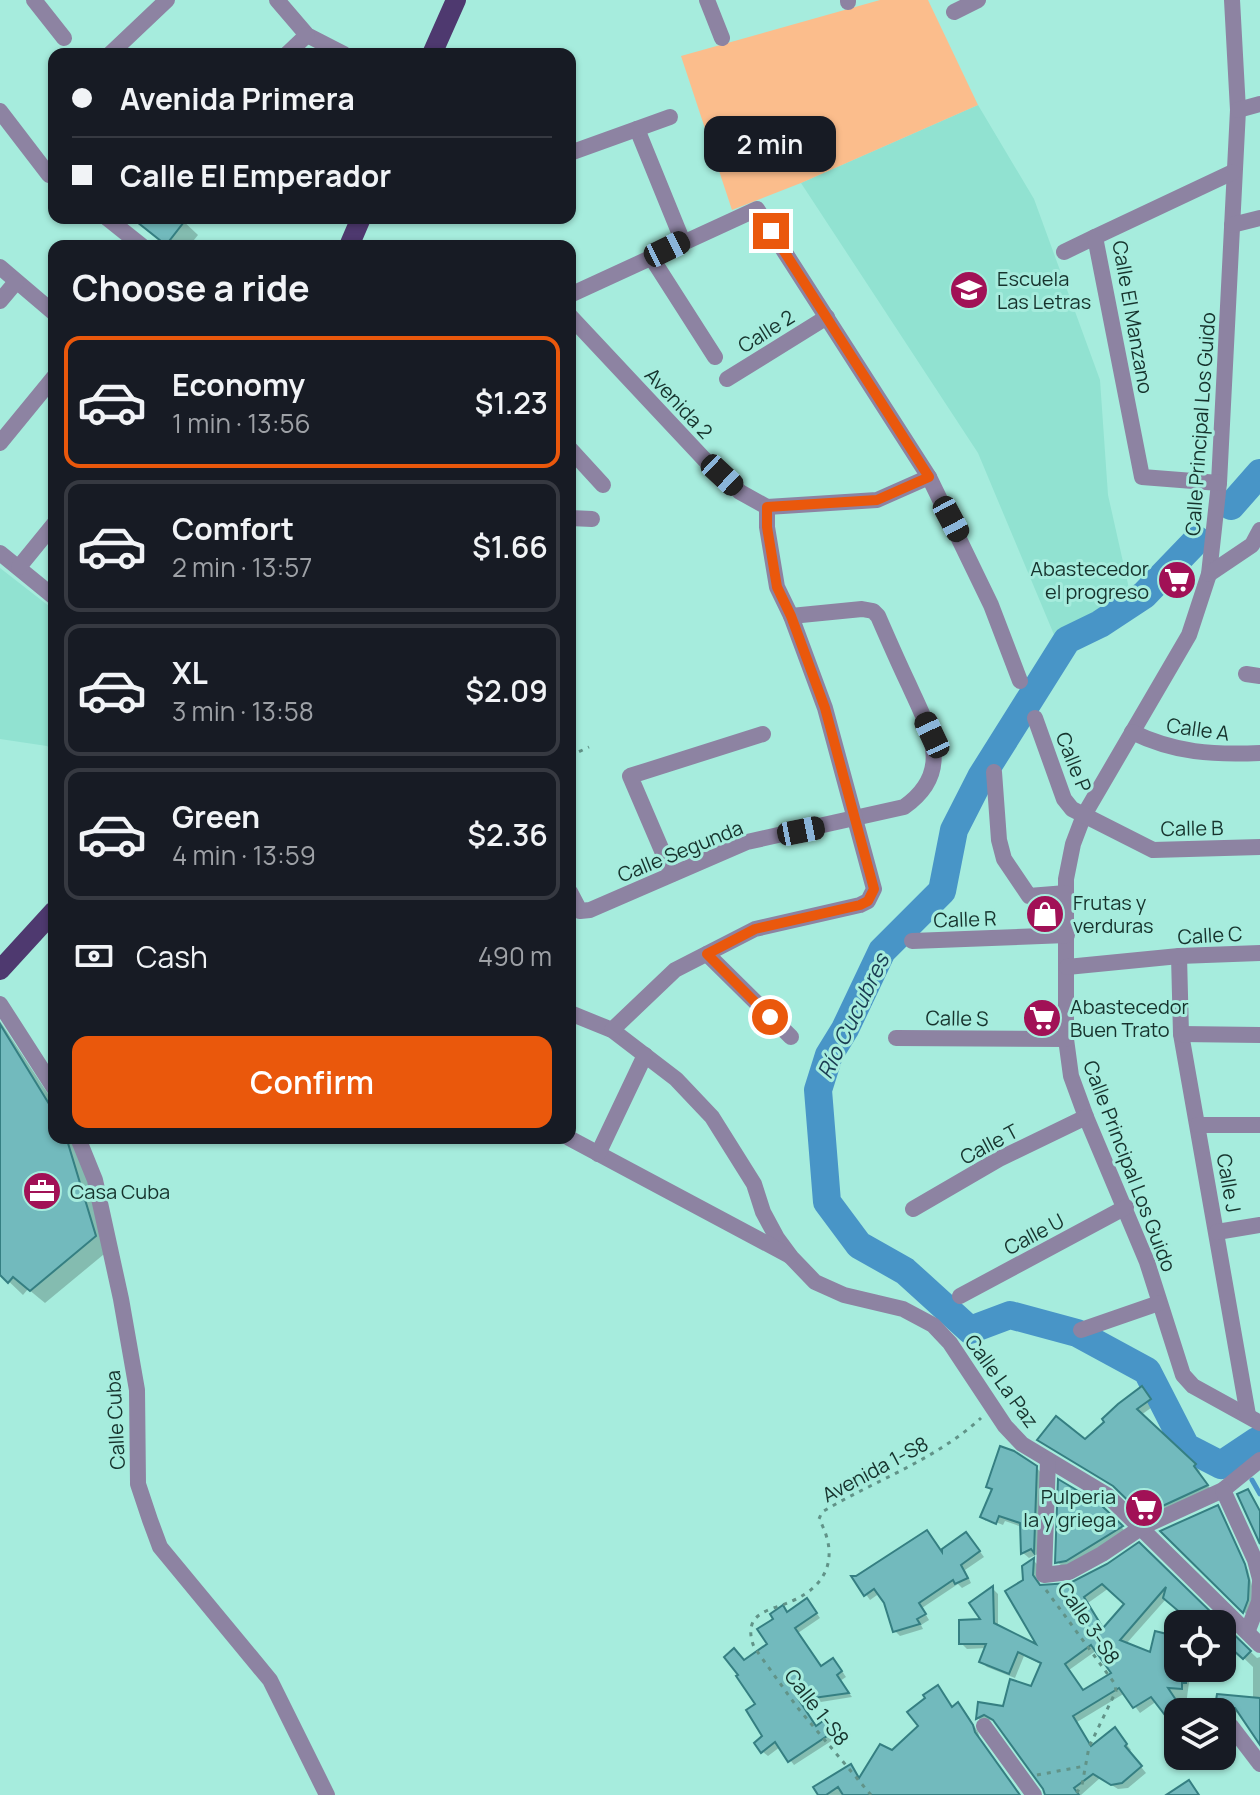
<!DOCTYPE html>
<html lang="en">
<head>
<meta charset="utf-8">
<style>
	body { margin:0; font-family:Manrope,sans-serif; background:#20242c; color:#f1f3f6; height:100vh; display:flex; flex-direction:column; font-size:30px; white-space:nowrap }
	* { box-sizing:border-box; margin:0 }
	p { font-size:26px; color:#9ea1a6 }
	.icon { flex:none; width:44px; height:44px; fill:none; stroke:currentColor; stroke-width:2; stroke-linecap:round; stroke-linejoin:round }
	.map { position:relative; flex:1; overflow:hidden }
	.drawer { position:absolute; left:48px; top:240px; width:528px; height:904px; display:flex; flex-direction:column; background:#171b24; border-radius:16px; box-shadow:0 2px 6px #0004 }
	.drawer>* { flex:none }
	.hud { position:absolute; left:48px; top:48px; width:528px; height:176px; border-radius:16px; box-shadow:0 2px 6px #0004; display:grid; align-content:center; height:176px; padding:0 24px; background:#171b24 }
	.buttons { position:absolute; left:1164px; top:1610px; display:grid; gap:16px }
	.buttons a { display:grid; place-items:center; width:72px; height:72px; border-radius:16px; background:#171b24; box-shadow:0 2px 6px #0004; font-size:40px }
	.end { position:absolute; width:36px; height:36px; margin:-18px; border:10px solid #ea580c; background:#fff; box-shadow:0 0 0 4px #fff }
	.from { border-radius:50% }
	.bubble { position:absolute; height:56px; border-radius:16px; background:#171b24; box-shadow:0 2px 6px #0004; font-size:26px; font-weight:600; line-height:56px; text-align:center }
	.car { position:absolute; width:24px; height:48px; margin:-24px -12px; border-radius:10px; box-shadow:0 0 6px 2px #0007; background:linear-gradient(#222 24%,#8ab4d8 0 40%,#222 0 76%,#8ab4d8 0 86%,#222 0) }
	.hud b { display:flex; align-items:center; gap:28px; height:76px; font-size:30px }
	.hud b+b { border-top:2px solid #363941 }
	.hud i { width:20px; height:20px; background:#f1f3f6 }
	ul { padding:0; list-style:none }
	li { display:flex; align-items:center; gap:24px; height:132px; margin:0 16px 12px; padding:0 8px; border:4px solid #363941; border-radius:16px }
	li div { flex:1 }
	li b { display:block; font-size:30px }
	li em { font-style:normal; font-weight:600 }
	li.selected { border-color:#ea580c }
	li>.icon { width:72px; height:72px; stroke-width:1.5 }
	h2 { padding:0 24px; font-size:36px; line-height:96px }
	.pay { display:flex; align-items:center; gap:20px; height:88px; padding:0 24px; font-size:30px }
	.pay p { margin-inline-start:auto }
	.primary-button { display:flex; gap:16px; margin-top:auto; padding:16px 24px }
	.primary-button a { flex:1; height:92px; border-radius:16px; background:#ea580c; color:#fff; font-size:32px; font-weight:600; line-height:92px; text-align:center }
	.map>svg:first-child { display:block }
</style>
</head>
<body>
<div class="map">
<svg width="1260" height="1795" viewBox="0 0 1260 1795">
	<rect width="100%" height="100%" fill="#a6ecdd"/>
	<g fill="#91e2d1">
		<path d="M978 105 1034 199 1100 380 1108 495 1130 593 1055 637 978 453 801 183Z"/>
		<path d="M0 568 54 610V751L47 746 0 739Z"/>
	</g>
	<path fill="#fbbd8c" d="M880 0H928L978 105 801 183 732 210 681 56Z"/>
	<g fill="#0003" fill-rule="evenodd">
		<path d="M131 218H180L198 235 189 246H167Z"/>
		<path d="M0 1021 54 1103V1138H71L86 1169 109 1250 45 1303 28 1289 23 1295 0 1273Z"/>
		<path d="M1148 1395 1155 1405 1141 1415 1200 1471 1199 1473 1212 1491 1150 1519 1121 1491 1040 1440 1085 1441Z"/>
		<path d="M1036 1467 1042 1474 1038 1554 1029 1558 1023 1553 1022 1527 1005 1521 1003 1525 986 1518V1521L982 1517 993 1491 988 1486Z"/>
		<path d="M1099 1505 1126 1532 1071 1565 1062 1566 1057 1562Z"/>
		<path d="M1217 1507 1248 1570 1252 1586 1251 1604 1247 1615 1163 1532Z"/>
		<path d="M971 1539 984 1557 965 1570 971 1583 962 1588 958 1584 922 1608 929 1620 921 1625 923 1629 900 1636 895 1631 880 1593 870 1600 855 1579 943 1555Z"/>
		<path d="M1139 1545 1222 1624H1198L1166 1599 1126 1644 1151 1654 1170 1637 1175 1644H1178V1668H1191L1185 1712H1178V1727L1157 1701 1140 1713 1125 1693 1077 1722 1092 1747 1120 1735 1131 1750 1129 1752 1146 1773 1128 1788 1118 1789 1100 1778 1081 1795H1045V1788L998 1723 990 1720 983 1723 978 1718 980 1705 1004 1708 1032 1689 1043 1665 1024 1656 1015 1678 987 1667 981 1662 987 1648 967 1649 961 1643 983 1621 993 1589 998 1594V1628L1041 1648 1025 1582 1033 1560 1038 1565 1040 1586 1071 1585 1108 1565ZM1109 1588 1127 1604 1104 1630 1088 1603ZM1097 1650 1114 1674 1084 1692 1069 1670Z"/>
		<path d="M811 1605 820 1618 798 1633 822 1668 838 1665 846 1677 840 1681 852 1697 802 1705 817 1727 832 1725 839 1736 794 1765 780 1747 768 1756 763 1752 765 1737 744 1662 770 1644 788 1614Z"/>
		<path d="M1222 1624 1257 1658 1260 1657V1741L1241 1713 1223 1711 1218 1705 1253 1699V1667L1222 1637Z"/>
		<path d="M943 1693 953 1708 958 1705 964 1710 978 1732 980 1740 1020 1795H821L850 1766 861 1779 921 1726Z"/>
	</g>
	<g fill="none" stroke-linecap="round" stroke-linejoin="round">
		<g stroke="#4895c7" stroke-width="5">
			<path d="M1234 1458 1243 1467"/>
			<path d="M1252 1480 1260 1494"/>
		</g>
		<g stroke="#4895c7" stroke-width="28">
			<path d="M1231 506 1260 473"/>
			<path d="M1197 540 1144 595 1100 624 1067 640 981 777 954 830 942 891 882 951 845 1029 829 1055 818 1090 827 1202 859 1245 905 1271 970 1330 1010 1315 1077 1333 1147 1371 1186 1447 1221 1465 1257 1441"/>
		</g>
	</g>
	<g fill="#72babd" stroke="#357f82" stroke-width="2" fill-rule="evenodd">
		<path d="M132 218H187L166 245Z"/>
		<path d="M0 1024 54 1112V1138L67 1140 96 1236 30 1291 13 1277 8 1283 0 1275Z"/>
		<path d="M1142 1386 1151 1399 1137 1409 1196 1464 1194 1466 1208 1485 1143 1515 1113 1486 1037 1440 1056 1416 1085 1439 1104 1422 1102 1419 1118 1404Z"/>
		<path d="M1000 1446 1014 1451 1037 1466 1034 1553 1031 1549 1021 1554 1020 1523 999 1516 996 1524 980 1517 992 1489 986 1487Z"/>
		<path d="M1058 1479 1100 1504 1123 1526 1066 1561 1055 1563Z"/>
		<path d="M1248 1489 1260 1511V1544L1237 1494Z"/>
		<path d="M1218 1505 1245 1564 1249 1580 1248 1600 1243 1613 1160 1531Z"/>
		<path d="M927 1530 942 1552V1549L966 1532 980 1551 961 1565 968 1578 955 1584 953 1580 919 1603 926 1614 917 1619 920 1624 893 1632 884 1603 874 1589 864 1596 851 1576H856Z"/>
		<path d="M1139 1542 1251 1651 1243 1659 1222 1640V1624H1200L1183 1615 1163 1598 1166 1587 1120 1640 1150 1652 1155 1631 1171 1635 1167 1648 1178 1668 1186 1669V1683H1182V1689L1168 1688 1184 1712H1178V1732L1151 1697 1133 1708 1119 1688 1073 1716 1091 1746 1115 1727 1127 1744 1125 1746 1142 1766 1122 1783 1111 1785 1093 1774 1074 1788 1079 1795H1045L1043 1789 993 1720 984 1715 976 1719 978 1702 1003 1706 1010 1679 1031 1686 1041 1663 1018 1652 1009 1674 979 1662 986 1644H959V1620L980 1619 969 1603 993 1586 994 1623 1036 1644 1005 1591 1023 1580 1022 1566 1034 1558 1033 1575 1040 1585 1070 1583 1107 1564ZM1102 1584 1124 1604 1103 1628 1084 1597ZM1091 1645 1111 1673 1083 1690 1065 1664Z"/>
		<path d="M807 1598 817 1613 795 1628 821 1666 833 1658 842 1671 837 1675 849 1693 799 1700 816 1726 827 1718 836 1730 788 1762 775 1742 761 1753 754 1743 762 1736 746 1710 755 1704 736 1676 738 1675 724 1657 734 1648 744 1660 767 1644 757 1629 773 1619 770 1614 783 1605 787 1612Z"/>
		<path d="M938 1685 952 1707 958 1702 973 1725 975 1732 1020 1795H843L838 1787 826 1795H818L813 1787 851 1764 859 1778 880 1744 892 1750 918 1726 907 1712 925 1698 923 1695Z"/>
		<path d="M1217 1694 1260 1698V1745L1235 1708 1215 1706Z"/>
		<path d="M1189 1780 1199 1795H1166Z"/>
	</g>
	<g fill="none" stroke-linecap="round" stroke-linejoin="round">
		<g stroke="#619388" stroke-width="3" stroke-dasharray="4 6" stroke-linecap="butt">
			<path d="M570 756 589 747"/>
			<path d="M1046 1590 1115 1684 1116 1691 1089 1747 1082 1785 1075 1795"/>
			<path d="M1037 1775 1085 1766"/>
			<path d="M871 1795 797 1707 754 1647C751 1639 749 1630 753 1622 759 1610 780 1607 792 1601 829 1585 839 1555 819 1519L822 1512C875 1480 934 1461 981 1418"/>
		</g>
		<g stroke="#8d83a2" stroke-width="16">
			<path d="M34 0 64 38"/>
			<path d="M277 0 307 35 344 54"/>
			<path d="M707 0 722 38"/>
			<path d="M848 0V2"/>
			<path d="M1232 0 1238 110 1219 483 1209 574 1189 635 1084 815 1073 844 1066 879V1039L1071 1076 1086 1117 1147 1262 1183 1375 1193 1386 1260 1423"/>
			<path d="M954 12 978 0"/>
			<path d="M110 54 167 0"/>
			<path d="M287 54 307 35"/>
			<path d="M1238 110 1260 104"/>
			<path d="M0 111 49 175"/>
			<path d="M637 129 683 242"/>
			<path d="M570 153 670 117"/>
			<path d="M107 218 142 246"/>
			<path d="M1232 225 1260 218"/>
			<path d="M1064 252 1095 237"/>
			<path d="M651 257 715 357"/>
			<path d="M0 267 54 313"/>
			<path d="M570 295 757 209 929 477 991 605 1020 681"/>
			<path d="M0 301 16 282"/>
			<path d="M570 316 704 459 740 492 767 507"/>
			<path d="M727 379 827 317"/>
			<path d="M0 443 54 377"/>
			<path d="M570 449 603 485"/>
			<path d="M1219 483 1142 477 1095 237 1233 172"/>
			<path d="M767 507 877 500 929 477"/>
			<path d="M570 518 592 519"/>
			<path d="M0 553 54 597"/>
			<path d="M19 567 54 524"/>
			<path d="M1209 574 1252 545 1260 530"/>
			<path d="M1246 674 1260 676"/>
			<path d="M1035 718 1064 799 1072 809 1153 850 1260 847"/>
			<path d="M1132 732C1175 753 1213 755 1260 753"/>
			<path d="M994 772 999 840 1004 859 1029 896 1066 893"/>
			<path d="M672 874 630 776 763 734"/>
			<path d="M570 892 580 911 590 910 747 842 904 807C955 771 929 730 909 685 898 662 888 639 878 616L873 611 862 609 791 616"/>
			<path d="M912 941 1067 935"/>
			<path d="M707 954 791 1037"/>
			<path d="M1179 956 1181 1034 1248 1415"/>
			<path d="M1067 967 1179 956 1260 953"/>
			<path d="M0 1004 54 1088"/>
			<path d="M570 1013 612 1030 676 1079 712 1117 754 1184 763 1212 777 1238 791 1257 815 1282 844 1295 903 1309 933 1325 950 1343 1005 1426 1022 1444 1107 1495 1260 1645"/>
			<path d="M612 1030 675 970 755 929 860 905 868 901 874 889 825 708 791 616 777 587 767 527V507"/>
			<path d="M1181 1034 1260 1035"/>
			<path d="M896 1038 1066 1039"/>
			<path d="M1198 1125H1260"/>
			<path d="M78 1138 95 1180 121 1299 137 1390 138 1484 150 1520 160 1547 270 1680 327 1795"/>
			<path d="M569 1138 790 1256"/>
			<path d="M598 1154 645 1055"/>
			<path d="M913 1209 999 1159 1086 1117"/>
			<path d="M1217 1232 1260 1225"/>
			<path d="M960 1296 1126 1207"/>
			<path d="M1081 1330 1159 1303"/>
			<path d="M1048 1460 1044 1575 1069 1572 1102 1554 1142 1527 1223 1490 1260 1460"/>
			<path d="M1223 1490 1255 1560 1260 1579"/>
			<path d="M1248 1630 1259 1602 1260 1581"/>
			<path d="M984 1726 1034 1795"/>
			<path d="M1231 1726 1260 1764"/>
		</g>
		<g stroke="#4e396f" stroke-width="20">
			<path d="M432 54 456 0"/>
			<path d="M349 246 361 218"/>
			<path d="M0 970 54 911"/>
		</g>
	</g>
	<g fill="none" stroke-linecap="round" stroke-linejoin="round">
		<path stroke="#ea580c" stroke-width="10" d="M770 1017 707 954 755 929 860 905 868 901 874 889 825 708 791 616 777 587 767 527V507L877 500 929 477 771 231"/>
	</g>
	<defs>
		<g id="school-disc" transform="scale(2)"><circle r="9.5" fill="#a11156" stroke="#a6ecdd"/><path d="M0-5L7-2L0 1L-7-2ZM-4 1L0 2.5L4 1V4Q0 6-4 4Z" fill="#fff"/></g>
		<g id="supermarket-disc" transform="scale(2)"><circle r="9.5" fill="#a11156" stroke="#a6ecdd"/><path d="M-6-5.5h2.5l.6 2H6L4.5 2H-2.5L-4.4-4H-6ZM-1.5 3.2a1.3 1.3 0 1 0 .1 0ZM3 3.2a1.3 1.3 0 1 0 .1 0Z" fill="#fff"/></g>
		<g id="shop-disc" transform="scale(2)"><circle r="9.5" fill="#a11156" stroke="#a6ecdd"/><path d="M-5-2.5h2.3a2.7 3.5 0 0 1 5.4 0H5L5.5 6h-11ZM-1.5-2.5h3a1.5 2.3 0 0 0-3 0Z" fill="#fff"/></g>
		<g id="office-disc" transform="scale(2)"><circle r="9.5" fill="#a11156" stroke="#a6ecdd"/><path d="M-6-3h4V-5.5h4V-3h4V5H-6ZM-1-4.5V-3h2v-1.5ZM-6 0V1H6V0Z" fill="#fff"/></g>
	</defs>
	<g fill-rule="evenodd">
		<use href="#school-disc" x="969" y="290"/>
		<use href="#supermarket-disc" x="1177" y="580"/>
		<use href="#shop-disc" x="1045" y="914"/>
		<use href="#supermarket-disc" x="1042" y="1018"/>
		<use href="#office-disc" x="42" y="1191"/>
		<use href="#supermarket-disc" x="1144" y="1508"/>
	</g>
	<g text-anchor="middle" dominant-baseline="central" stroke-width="6" stroke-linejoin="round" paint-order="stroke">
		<g font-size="20" fill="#16332d" stroke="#a6ecdd" text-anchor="start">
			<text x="997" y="278">Escuela<tspan x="997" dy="23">Las Letras</tspan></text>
			<text x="1149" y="568" text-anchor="end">Abastecedor<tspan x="1149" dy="23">el progreso</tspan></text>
			<text x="1073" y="902">Frutas y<tspan x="1073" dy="23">verduras</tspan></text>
			<text x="1070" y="1006">Abastecedor<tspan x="1070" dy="23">Buen Trato</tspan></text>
			<text x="70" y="1191">Casa Cuba</text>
			<text x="1116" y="1496" text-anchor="end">Pulperia<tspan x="1116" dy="23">la y griega</tspan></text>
		</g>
		<g font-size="20" fill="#16332d" stroke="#a6ecdd">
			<text transform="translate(1133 317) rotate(80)">Calle El Manzano</text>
			<text transform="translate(766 331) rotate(-32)">Calle 2</text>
			<text transform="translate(679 403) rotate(47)">Avenida 2</text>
			<text transform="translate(1200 424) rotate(-86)">Calle Principal Los Guido</text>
			<text transform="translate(1198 729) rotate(8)">Calle A</text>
			<text transform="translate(1074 762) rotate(68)">Calle P</text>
			<text transform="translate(1192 828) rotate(-1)">Calle B</text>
			<text transform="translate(680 851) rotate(-22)">Calle Segunda</text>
			<text transform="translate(965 919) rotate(-2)">Calle R</text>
			<text transform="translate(1210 935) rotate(-3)">Calle C</text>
			<text transform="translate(957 1018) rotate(1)">Calle S</text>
			<text transform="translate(989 1144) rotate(-28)">Calle T</text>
			<text transform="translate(1130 1166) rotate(69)">Calle Principal Los Guido</text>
			<text transform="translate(1229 1183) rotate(80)">Calle J</text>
			<text transform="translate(1034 1234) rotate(-28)">Calle U</text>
			<text transform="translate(1002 1381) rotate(54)">Calle La Paz</text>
			<text transform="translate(115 1420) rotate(-93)">Calle Cuba</text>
			<text transform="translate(875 1469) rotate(-28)">Avenida 1-S8</text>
			<text transform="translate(1089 1623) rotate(56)">Calle 3-S8</text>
			<text transform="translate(817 1707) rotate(52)">Calle 1-S8</text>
		</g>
		<g font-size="22" font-style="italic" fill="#1a3c52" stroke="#a6ecdd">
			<text transform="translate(853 1016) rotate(-64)">Río Cucubres</text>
		</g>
	</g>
</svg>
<div class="buttons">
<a><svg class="icon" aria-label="locate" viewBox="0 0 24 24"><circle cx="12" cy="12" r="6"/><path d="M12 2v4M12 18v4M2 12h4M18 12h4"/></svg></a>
<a><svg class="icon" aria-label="layers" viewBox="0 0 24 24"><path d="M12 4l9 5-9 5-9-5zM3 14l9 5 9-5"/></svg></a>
</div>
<i class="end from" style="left:770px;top:1017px"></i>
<i class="end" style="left:771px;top:231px"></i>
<div class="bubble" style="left:704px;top:116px;width:132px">2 min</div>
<i class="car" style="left:667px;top:249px;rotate:64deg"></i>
<i class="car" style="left:722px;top:475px;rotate:133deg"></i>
<i class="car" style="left:951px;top:519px;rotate:152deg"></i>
<i class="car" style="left:932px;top:735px;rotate:335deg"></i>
<i class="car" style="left:801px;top:831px;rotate:79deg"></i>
<div class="hud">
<b><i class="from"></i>Avenida Primera</b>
<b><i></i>Calle El Emperador</b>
</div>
<section class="drawer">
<h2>Choose a ride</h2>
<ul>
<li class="selected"><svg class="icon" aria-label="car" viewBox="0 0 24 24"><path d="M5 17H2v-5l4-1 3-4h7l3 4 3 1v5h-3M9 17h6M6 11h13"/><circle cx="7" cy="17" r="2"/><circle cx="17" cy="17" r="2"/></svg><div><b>Economy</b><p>1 min · 13:56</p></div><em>$1.23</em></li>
<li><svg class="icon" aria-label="car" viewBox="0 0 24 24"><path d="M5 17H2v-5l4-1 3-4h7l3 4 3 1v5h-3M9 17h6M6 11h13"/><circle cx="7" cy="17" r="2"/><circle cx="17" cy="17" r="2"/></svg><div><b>Comfort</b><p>2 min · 13:57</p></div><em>$1.66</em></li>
<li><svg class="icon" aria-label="car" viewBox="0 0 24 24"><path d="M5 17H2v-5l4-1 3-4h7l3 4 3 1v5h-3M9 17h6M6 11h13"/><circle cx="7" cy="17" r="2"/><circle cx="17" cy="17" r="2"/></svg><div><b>XL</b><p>3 min · 13:58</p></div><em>$2.09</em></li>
<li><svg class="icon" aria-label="car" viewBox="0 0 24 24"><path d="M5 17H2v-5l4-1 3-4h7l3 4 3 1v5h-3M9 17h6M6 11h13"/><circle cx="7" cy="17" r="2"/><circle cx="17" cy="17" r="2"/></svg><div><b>Green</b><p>4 min · 13:59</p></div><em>$2.36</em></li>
</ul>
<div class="pay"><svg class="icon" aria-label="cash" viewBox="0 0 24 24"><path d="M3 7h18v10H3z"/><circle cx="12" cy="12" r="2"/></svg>Cash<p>490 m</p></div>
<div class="primary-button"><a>Confirm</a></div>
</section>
</div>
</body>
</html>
